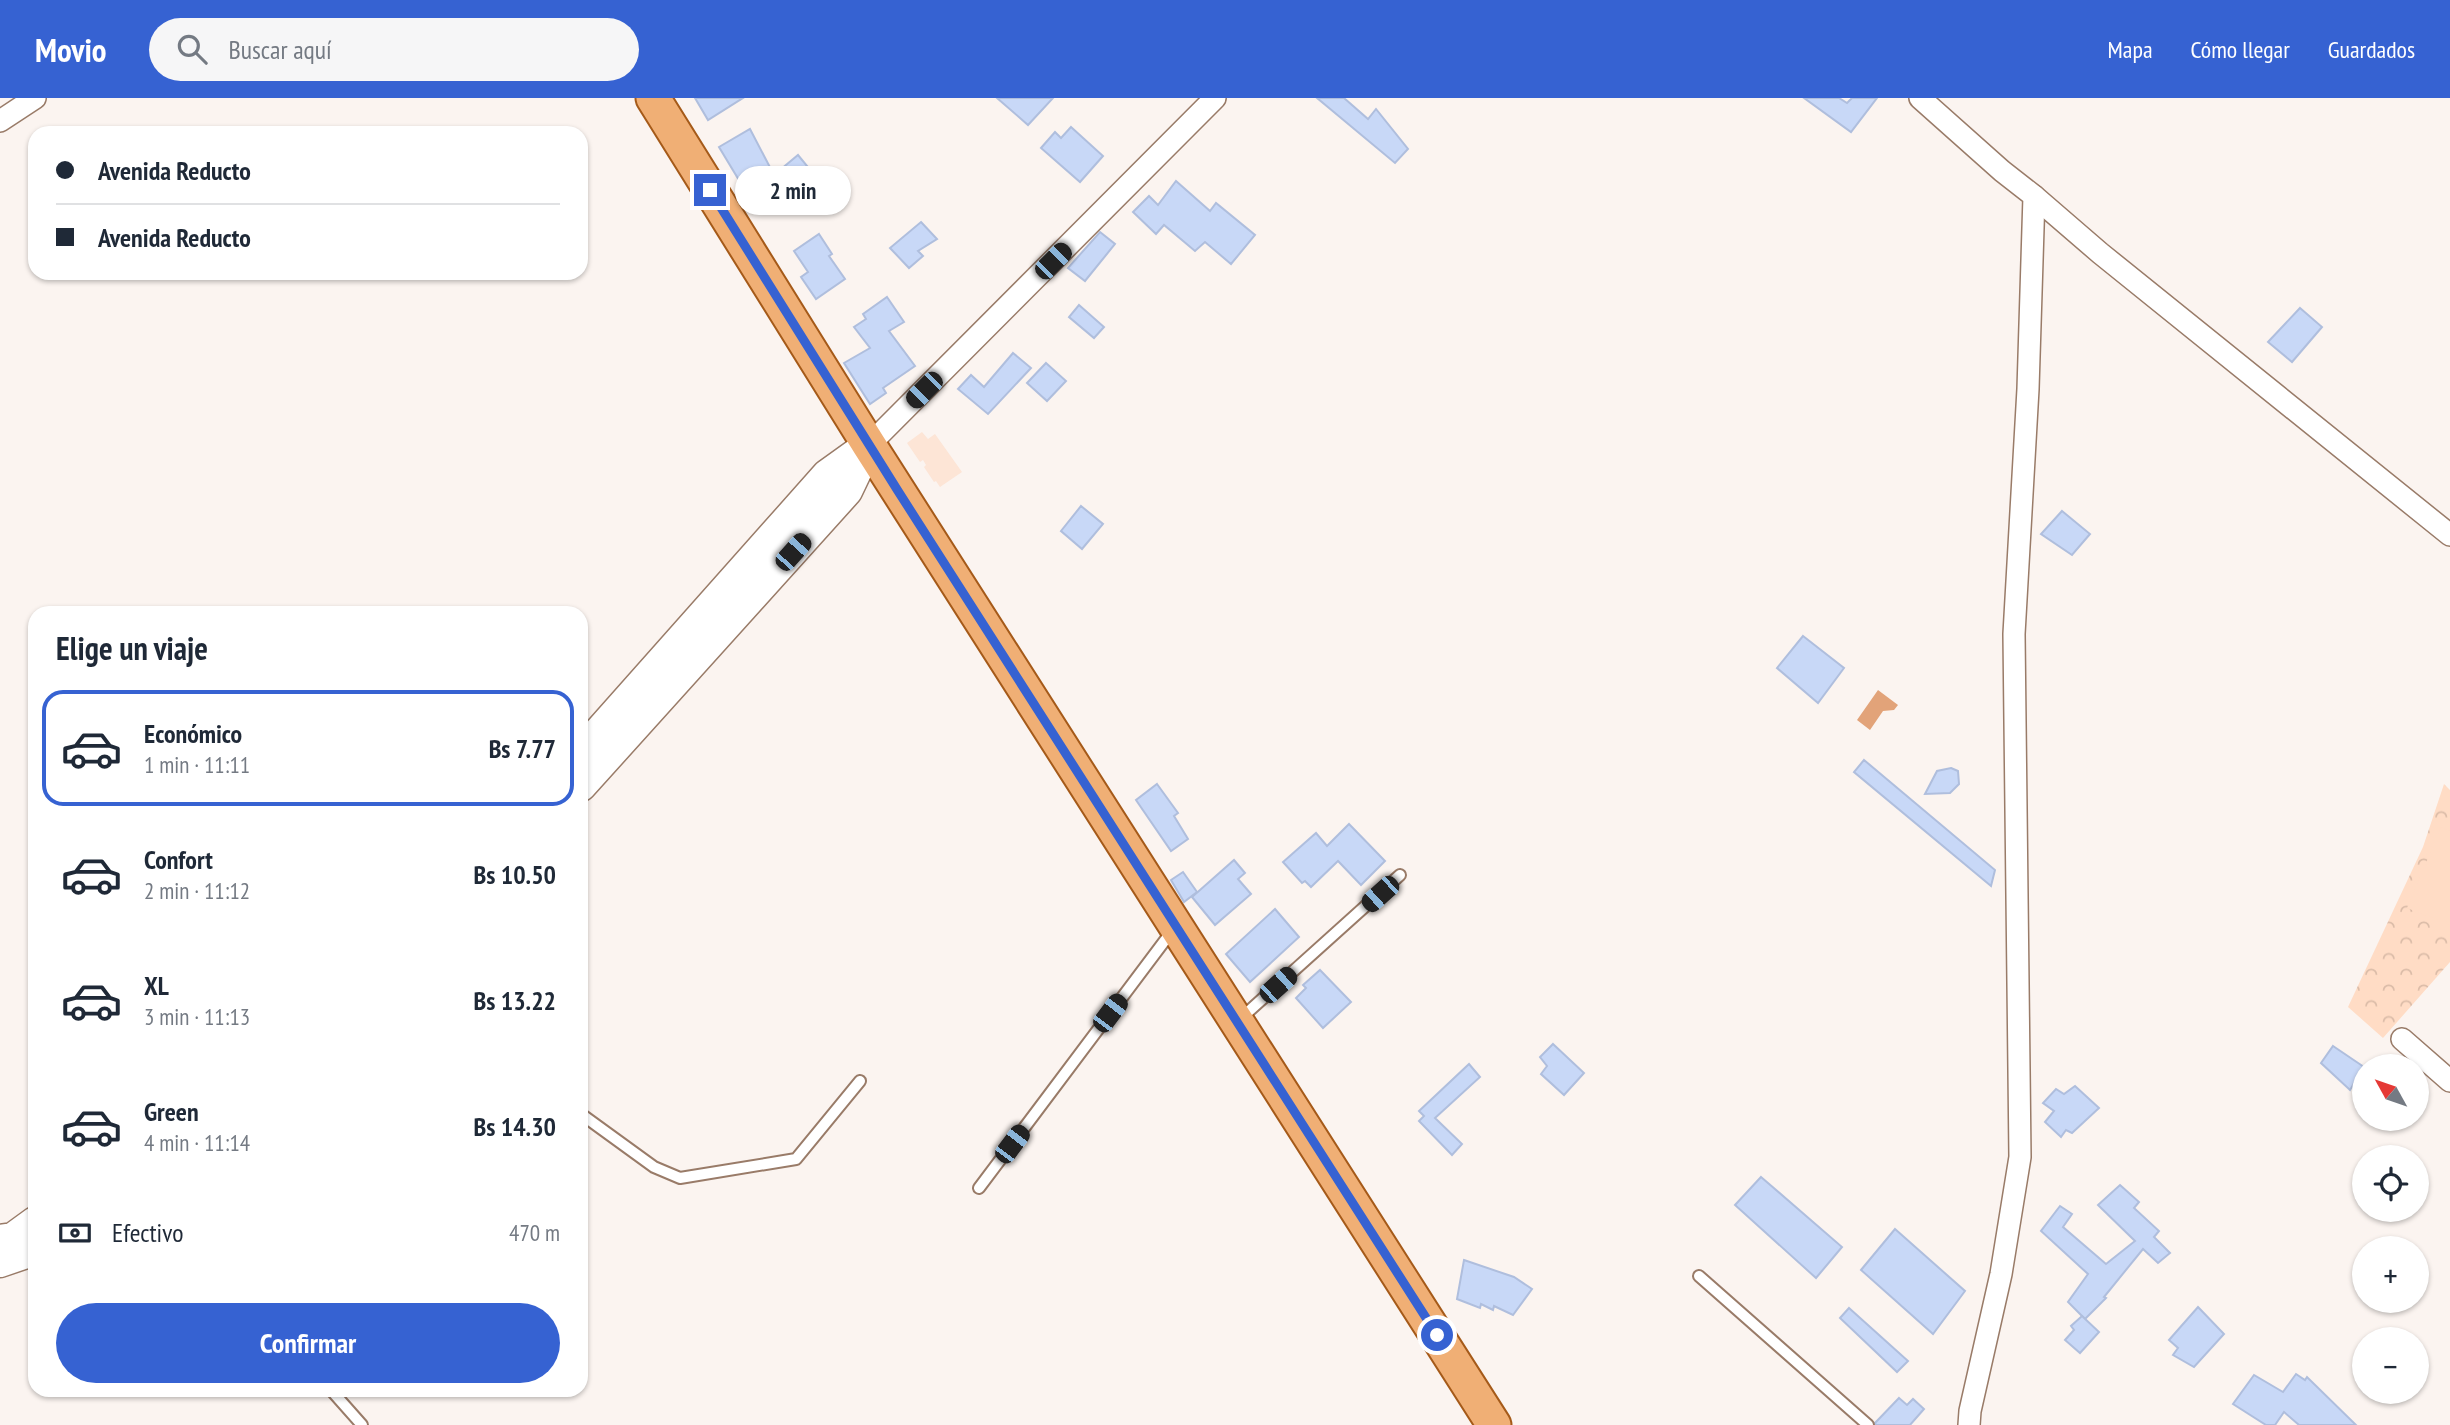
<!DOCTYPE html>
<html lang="es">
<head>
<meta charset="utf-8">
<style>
	body { margin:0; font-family:"PT Sans Narrow",sans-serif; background:#f6f6f7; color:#1f2937; height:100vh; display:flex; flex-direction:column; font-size:26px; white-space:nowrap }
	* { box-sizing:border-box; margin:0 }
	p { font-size:23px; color:#747a83 }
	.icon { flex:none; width:38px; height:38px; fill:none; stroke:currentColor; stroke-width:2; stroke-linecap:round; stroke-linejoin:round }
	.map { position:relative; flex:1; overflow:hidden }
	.sheet { position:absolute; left:28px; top:508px; width:560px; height:791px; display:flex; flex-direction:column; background:#fff; border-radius:21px; box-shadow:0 2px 5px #0004 }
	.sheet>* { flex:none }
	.hud { position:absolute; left:28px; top:28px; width:560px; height:154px; border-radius:21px; box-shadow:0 2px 5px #0004; display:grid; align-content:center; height:154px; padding:0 28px; background:#fff }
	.needle { width:46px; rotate:310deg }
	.fabs { position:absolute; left:2352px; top:956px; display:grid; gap:14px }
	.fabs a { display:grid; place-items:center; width:77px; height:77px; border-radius:50%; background:#fff; box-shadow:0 2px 5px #0004; font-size:35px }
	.end { position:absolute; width:32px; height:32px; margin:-16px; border:9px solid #3662d2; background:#fff; box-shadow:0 0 0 4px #fff }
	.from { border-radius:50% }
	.bubble { position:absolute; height:49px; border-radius:24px; background:#fff; box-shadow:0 2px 5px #0004; font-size:23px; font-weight:700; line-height:49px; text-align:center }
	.car { position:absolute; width:21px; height:42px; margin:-21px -10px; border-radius:9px; box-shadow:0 0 5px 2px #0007; background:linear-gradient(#222 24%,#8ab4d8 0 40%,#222 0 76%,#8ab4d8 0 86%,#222 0) }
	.hud b { display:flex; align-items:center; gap:24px; height:66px; font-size:26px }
	.hud b+b { border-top:2px solid #e0e1e3 }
	.hud i { width:18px; height:18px; background:#1f2937 }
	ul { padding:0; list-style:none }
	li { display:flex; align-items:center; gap:21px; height:116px; margin:0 14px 10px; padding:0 14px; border:4px solid transparent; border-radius:21px }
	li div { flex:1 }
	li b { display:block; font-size:26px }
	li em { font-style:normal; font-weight:700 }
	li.selected { border-color:#3662d2 }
	li>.icon { width:63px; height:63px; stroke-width:1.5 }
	h2 { padding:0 28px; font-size:32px; line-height:84px }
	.pay { display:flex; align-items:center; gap:18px; height:77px; padding:0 28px; font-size:26px }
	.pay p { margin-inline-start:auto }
	.primary-button { display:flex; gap:14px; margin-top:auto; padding:14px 28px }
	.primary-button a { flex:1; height:80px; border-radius:42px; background:#3662d2; color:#fff; font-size:28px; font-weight:700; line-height:80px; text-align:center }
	header { display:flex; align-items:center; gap:42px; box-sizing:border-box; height:98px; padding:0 35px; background:#3662d2; color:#fff }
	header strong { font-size:33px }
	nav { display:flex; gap:38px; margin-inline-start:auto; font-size:24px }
	.search { width:490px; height:63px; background:#f6f6f7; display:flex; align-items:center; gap:18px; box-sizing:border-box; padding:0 24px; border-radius:38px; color:#747a83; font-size:26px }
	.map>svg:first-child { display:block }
</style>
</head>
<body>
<header>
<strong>Movio</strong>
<div class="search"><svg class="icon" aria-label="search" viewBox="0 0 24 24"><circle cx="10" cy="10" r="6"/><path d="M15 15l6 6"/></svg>Buscar aquí</div>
<nav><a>Mapa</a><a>Cómo llegar</a><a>Guardados</a></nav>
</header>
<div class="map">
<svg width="2450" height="1327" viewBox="0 0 2450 1327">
	<defs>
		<pattern id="park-crowns" width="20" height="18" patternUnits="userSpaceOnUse" patternTransform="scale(1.75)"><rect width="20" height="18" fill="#ffdcc5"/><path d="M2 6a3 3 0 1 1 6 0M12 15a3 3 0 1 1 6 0" fill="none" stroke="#dbbca8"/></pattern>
	</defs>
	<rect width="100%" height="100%" fill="#fbf4f0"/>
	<path fill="#fde5d6" d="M922 334 928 341 935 336 962 374 940 389 936 383 934 384 924 369 926 367 923 362 920 364 907 345Z"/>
	<path fill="url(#park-crowns)" d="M2444 686 2450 692V864L2383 940 2348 909 2423 749Z"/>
	<path fill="#ffdcc5" d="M2441 729 2450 733V827L2407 810Z"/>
	<path fill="#e2a379" d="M1878 592 1898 607 1894 612 1883 613 1870 632 1857 622Z"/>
	<g fill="#c8d8f7" stroke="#afbedd" stroke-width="2">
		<path d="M695 0H743L708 22Z"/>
		<path d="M997 0H1053L1028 27Z"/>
		<path d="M1317 0H1344L1368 21 1376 11 1408 51 1395 65Z"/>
		<path d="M1804 0H1839L1847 5 1852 0H1877L1851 34Z"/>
		<path d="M1071 29 1103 58 1080 84 1041 50 1055 34 1061 40Z"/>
		<path d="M750 31 774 77 798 57 812 74 757 112 719 49Z"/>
		<path d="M1176 83 1210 113 1216 105 1255 137 1231 166 1205 144 1195 153 1164 127 1156 136 1133 114 1149 98 1158 107Z"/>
		<path d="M921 124 937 141 918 153 923 158 909 170 890 150Z"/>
		<path d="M1100 134 1115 146 1085 183 1068 170Z"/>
		<path d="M819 136 832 156 829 158 845 181 816 201 801 179 808 174 794 153Z"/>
		<path d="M887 199 904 224 889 233 915 268 883 290 886 295 870 306 844 265 870 250 854 229 866 221 863 216Z"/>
		<path d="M1079 207 1104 229 1094 240 1069 219Z"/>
		<path d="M2300 210 2322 229 2292 264 2268 244Z"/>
		<path d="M1013 255 1031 270 988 316 958 291 971 277 984 289Z"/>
		<path d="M1046 265 1066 283 1047 303 1027 285Z"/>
		<path d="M1081 408 1103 426 1082 451 1061 433Z"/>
		<path d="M2062 413 2090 436 2072 457 2041 436Z"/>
		<path d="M1803 538 1844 570 1818 605 1777 570Z"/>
		<path d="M1864 662 1995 772 1991 788 1854 674Z"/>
		<path d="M1951 670 1958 673 1959 686 1950 695 1925 696 1937 673Z"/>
		<path d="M1157 686 1178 715 1174 718 1188 741 1171 753 1136 702Z"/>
		<path d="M1349 726 1385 763 1361 787 1338 763 1311 789 1305 783 1302 785 1283 764 1316 735 1327 748Z"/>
		<path d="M1234 762 1245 775 1238 781 1251 796 1215 827 1192 799Z"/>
		<path d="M1183 774 1197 794 1184 804 1171 782Z"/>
		<path d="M1275 811 1299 839 1250 884 1226 856Z"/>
		<path d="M1320 872 1351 904 1323 930 1296 900 1306 890 1303 887Z"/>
		<path d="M1553 946 1584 975 1564 997 1541 976 1547 968 1540 959Z"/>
		<path d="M2333 948 2364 969 2350 992 2321 965Z"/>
		<path d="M1469 966 1480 979 1435 1020 1462 1046 1452 1057 1419 1023 1424 1018 1419 1013Z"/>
		<path d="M2075 988 2099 1010 2072 1035 2066 1032 2061 1039 2045 1024 2054 1013 2043 1005 2056 991 2064 996Z"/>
		<path d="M1761 1079 1842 1149 1816 1180 1735 1107Z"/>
		<path d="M2120 1087 2139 1104 2134 1110 2159 1133 2154 1139 2170 1155 2158 1165 2143 1151 2104 1199 2106 1200 2085 1221 2068 1204 2088 1176 2041 1133 2060 1108 2072 1116 2063 1129 2106 1166 2135 1143 2098 1107Z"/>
		<path d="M1895 1131 1965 1193 1933 1236 1861 1172Z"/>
		<path d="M1464 1162 1514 1179 1532 1191 1513 1217 1494 1208 1493 1212 1481 1206 1480 1210 1457 1201Z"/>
		<path d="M2198 1209 2224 1236 2194 1269 2173 1257 2178 1250 2169 1242Z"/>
		<path d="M1849 1210 1908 1263 1897 1274 1840 1220Z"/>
		<path d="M2082 1218 2099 1234 2080 1255 2065 1242 2074 1232 2071 1228Z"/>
		<path d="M2296 1276 2305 1282 2307 1279 2356 1327H2299L2284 1314 2275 1327H2266L2233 1306 2254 1277 2283 1294Z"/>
		<path d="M1899 1300 1907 1307 1913 1301 1924 1311 1910 1327H1876L1875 1325Z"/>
	</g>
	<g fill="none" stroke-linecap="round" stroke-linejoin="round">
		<g stroke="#997b68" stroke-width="14">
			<g id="lane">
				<path d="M1239 922 1400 777"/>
				<path d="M581 1016 654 1069 680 1080 796 1061 860 983"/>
				<path d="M979 1090 1172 833"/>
				<path d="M1699 1178 1868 1327"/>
				<path d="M331 1292 362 1327"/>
			</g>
		</g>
		<g stroke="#997b68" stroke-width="24">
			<g id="street">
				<path d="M1920 0 2002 73 2034 98 2028 291 2014 536 2020 1059 2001 1176 1970 1313 1969 1327"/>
				<path d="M0 23 35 0"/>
				<path d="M2034 98 2100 155 2450 437"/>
				<path d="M869 347 1215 0"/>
				<path d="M2402 941 2450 983"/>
			</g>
		</g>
		<g stroke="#997b68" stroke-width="33">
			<g id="secondary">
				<path d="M581 654 827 377 866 349"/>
				<path d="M581 688 847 393 869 347"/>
				<path d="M0 1142 13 1140 35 1124"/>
				<path d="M0 1164 35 1152"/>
			</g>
		</g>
		<g stroke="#a55a19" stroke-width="37">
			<path id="primary" d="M653 0 869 347 1494 1327"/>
		</g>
		<use href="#lane" stroke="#fff" stroke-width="10"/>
		<use href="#street" stroke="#fff" stroke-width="21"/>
		<use href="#secondary" stroke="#fff" stroke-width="30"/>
		<use href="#primary" stroke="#f0af75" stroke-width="33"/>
	</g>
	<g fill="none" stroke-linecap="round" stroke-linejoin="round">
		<path stroke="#3662d2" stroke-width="9" d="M710 92 898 393 1437 1237"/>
	</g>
</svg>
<div class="fabs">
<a><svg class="needle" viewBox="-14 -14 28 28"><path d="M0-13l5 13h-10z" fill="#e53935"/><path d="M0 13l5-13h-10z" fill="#747a83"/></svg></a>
<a><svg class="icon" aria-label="locate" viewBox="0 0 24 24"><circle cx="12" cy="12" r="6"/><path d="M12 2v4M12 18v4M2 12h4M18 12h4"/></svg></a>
<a>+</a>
<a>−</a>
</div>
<i class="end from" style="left:1437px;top:1237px"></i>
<i class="end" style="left:710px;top:92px"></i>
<div class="bubble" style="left:735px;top:68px;width:116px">2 min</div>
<i class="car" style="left:1053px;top:163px;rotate:45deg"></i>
<i class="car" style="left:924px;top:292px;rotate:225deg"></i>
<i class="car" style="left:793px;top:454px;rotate:42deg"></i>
<i class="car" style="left:1380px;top:796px;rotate:228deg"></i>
<i class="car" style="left:1278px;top:887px;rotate:48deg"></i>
<i class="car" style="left:1110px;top:915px;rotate:37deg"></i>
<i class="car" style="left:1012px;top:1046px;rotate:37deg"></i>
<div class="hud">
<b><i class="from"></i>Avenida Reducto</b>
<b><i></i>Avenida Reducto</b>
</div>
<section class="sheet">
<h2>Elige un viaje</h2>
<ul>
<li class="selected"><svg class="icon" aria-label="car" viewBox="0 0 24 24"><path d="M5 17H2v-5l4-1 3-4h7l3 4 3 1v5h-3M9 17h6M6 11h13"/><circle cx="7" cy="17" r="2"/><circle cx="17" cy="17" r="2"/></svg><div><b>Económico</b><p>1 min · 11:11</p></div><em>Bs 7.77</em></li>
<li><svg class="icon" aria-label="car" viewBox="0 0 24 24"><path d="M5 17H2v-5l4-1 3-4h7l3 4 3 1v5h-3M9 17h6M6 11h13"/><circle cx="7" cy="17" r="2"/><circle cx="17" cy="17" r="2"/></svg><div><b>Confort</b><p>2 min · 11:12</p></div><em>Bs 10.50</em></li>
<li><svg class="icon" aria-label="car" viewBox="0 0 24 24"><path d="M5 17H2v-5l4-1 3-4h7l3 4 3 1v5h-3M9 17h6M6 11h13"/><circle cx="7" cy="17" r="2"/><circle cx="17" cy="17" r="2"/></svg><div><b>XL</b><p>3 min · 11:13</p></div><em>Bs 13.22</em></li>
<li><svg class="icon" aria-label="car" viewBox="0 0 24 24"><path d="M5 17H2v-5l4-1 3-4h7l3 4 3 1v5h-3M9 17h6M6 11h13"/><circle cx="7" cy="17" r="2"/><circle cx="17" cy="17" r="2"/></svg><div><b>Green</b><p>4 min · 11:14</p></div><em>Bs 14.30</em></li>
</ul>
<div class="pay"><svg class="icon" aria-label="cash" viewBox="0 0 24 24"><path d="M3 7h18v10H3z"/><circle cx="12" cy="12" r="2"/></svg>Efectivo<p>470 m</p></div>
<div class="primary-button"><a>Confirmar</a></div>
</section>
</div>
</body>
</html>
